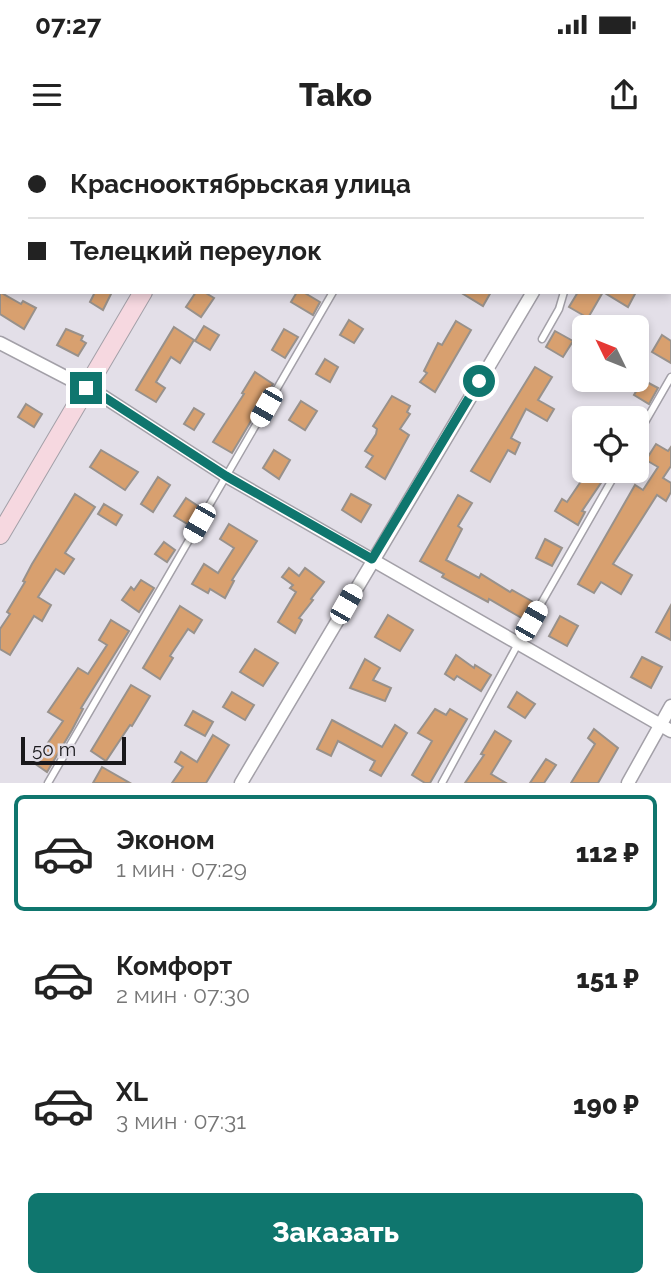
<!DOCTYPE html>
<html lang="ru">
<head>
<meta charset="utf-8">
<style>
	body { margin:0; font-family:Raleway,sans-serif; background:#f2f2f2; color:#222; height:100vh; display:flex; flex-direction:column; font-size:26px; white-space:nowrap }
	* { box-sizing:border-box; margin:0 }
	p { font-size:23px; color:#767676 }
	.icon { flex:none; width:38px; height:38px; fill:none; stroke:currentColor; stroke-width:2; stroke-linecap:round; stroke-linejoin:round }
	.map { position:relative; height:643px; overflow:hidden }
	.sheet { display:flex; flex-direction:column; background:#fff; flex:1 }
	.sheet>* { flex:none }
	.top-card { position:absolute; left:0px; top:0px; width:672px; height:154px; box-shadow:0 4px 10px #0003; display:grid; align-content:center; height:154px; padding:0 28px; background:#fff }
	.needle { width:46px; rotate:313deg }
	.controls { position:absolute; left:572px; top:175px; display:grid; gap:14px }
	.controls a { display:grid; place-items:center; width:77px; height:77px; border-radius:10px; background:#fff; box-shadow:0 4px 10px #0003; font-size:35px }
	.scale { position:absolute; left:21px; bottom:18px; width:105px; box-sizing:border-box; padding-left:7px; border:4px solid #19181b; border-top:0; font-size:19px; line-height:24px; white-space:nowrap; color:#19181b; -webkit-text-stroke:5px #e3dfe8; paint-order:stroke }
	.end { position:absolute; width:32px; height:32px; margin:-16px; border:9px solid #0f766e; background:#fff; box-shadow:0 0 0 4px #fff }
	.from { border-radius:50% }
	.car { position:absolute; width:21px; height:42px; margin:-21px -10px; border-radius:9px; box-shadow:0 0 5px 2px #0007; background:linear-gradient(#fff 24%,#345 0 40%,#fff 0 76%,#345 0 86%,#fff 0) }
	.top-card b { display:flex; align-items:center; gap:24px; height:66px; font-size:26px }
	.top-card b+b { border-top:2px solid #e0e0e0 }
	.top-card i { width:18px; height:18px; background:#222 }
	ul { padding:12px 0 0; list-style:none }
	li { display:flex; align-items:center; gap:21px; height:116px; margin:0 14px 10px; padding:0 14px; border:4px solid transparent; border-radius:10px }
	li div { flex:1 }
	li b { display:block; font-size:26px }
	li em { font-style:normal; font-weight:800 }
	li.current { border-color:#0f766e }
	li>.icon { width:63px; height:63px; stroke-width:1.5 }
	.cta { display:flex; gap:14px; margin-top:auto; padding:14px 28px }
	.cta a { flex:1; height:80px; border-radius:10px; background:#0f766e; color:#fff; font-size:28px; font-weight:800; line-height:80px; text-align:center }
	.status { display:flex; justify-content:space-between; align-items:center; height:49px; padding:0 35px; background:#fff; direction:ltr }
	.status svg { height:19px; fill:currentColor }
	header { display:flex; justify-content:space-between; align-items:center; height:91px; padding:0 28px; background:#fff; font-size:32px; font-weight:800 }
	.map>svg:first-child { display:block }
</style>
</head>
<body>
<div class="status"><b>07:27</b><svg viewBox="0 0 49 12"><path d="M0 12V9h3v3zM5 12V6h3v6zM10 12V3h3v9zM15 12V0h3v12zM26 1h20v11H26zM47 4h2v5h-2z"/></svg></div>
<header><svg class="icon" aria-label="menu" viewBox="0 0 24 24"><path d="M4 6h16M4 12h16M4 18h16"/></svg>Tako<svg class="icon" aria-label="share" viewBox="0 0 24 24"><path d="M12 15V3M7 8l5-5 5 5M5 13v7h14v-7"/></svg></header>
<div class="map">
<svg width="671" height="643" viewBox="0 0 671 643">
	<rect width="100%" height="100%" fill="#e3dfe8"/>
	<g fill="#d8a06f" stroke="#98918b" stroke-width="2">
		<path d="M0 152 21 164 23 161 36 168 24 189 0 174Z"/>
		<path d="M95 152H112L103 170 90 162Z"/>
		<path d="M196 152H204L214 158 201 177 186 167Z"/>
		<path d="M297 152H303L320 162 313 175 291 162Z"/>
		<path d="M460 152H491L483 166Z"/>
		<path d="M578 152H636L628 167 603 152 588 178 569 167Z"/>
		<path d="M349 180 363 189 354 203 340 195Z"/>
		<path d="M456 181 471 190 435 252 420 242 427 233 424 231 438 203 442 205Z"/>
		<path d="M204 186 219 195 210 210 195 201Z"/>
		<path d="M174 187 194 200 180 223 171 217 156 242 165 248 156 262 136 250Z"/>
		<path d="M66 189 83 196 81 200 86 203 78 216 57 205Z"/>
		<path d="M284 189 298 197 285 218 272 210Z"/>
		<path d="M555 191 573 201 563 217 546 207Z"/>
		<path d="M662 195 671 201V223L652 212Z"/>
		<path d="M325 219 338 227 330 242 316 234Z"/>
		<path d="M535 227 552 237 538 260 554 269 547 281 526 269 511 298 520 303 515 314 508 310 490 342 471 331Z"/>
		<path d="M255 232 273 244 232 313 213 302 244 254 242 253Z"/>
		<path d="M643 240 658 248 649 264 634 255Z"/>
		<path d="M392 256 410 266 407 272 410 274 400 289 409 295 385 339 366 327 373 316 365 311 376 294 377 289 373 286Z"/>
		<path d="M301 261 317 271 305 290 289 280Z"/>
		<path d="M26 264 42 274 34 287 18 277Z"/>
		<path d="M194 268 204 274 194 290 184 284Z"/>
		<path d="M656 304 668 311 671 307V326L663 338 671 343V352L666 361 657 355 613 424 632 435 621 454 601 442 594 453 578 444 635 345 643 350 658 327 646 320Z"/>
		<path d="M101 310 138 332 125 350 90 327Z"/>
		<path d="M274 310 290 320 279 339 263 328Z"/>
		<path d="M588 331H609L582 371 585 372 578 385 555 371 562 359 567 362Z"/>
		<path d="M158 337 170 345 153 372 141 364Z"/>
		<path d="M75 354 95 367 65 413 74 419 64 434 56 429 38 457 51 465 42 481 34 476 10 515 0 509V489L10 474 7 472 25 442 23 441 32 424Z"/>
		<path d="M351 354 371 365 361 382 342 370Z"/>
		<path d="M458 355 472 363 458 386 462 389 446 420 479 438 481 434 510 452 512 450 535 463 525 480 489 459 488 462 442 437 444 434 420 421Z"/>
		<path d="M186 358 201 368 189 385 174 376Z"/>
		<path d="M104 364 122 375 116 385 98 374Z"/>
		<path d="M229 384 257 401 232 440 234 441 225 458 210 449 208 453 192 444 204 424 218 433 234 408 220 399Z"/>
		<path d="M545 399 562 408 552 426 536 418Z"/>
		<path d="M164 402 175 410 167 422 155 414Z"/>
		<path d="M289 428 299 436 305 428 324 442 311 459 313 460 299 478 302 480 295 493 278 482 296 452 290 448 293 445 282 437Z"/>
		<path d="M141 440 154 448 139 472 122 460 131 447 134 450Z"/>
		<path d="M671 465V500L656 492Z"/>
		<path d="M180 466 202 480 194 493 188 489 170 516 173 518 160 539 143 528Z"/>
		<path d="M388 475 413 490 400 511 375 497Z"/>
		<path d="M560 476 578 486 567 506 549 496Z"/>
		<path d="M111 480 129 491 81 568 83 569 72 590 47 632 34 623 63 581 48 572 78 528 88 534 107 505 99 500Z"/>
		<path d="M255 509 278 523 263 546 240 532Z"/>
		<path d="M456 515 474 528 475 525 491 535 481 551 457 536 454 540 445 534Z"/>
		<path d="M642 517 662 527 651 548 631 537Z"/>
		<path d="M365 519 380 528 373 540 391 548 385 561 350 548Z"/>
		<path d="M131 545 150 556 132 586 130 585 106 621 91 611Z"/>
		<path d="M232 552 254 565 245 580 223 567Z"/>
		<path d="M517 552 535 564 525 578 508 567Z"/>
		<path d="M435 569 446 575 450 569 467 579 430 643H425L412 635 432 601 418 593Z"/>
		<path d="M193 571 213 582 205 596 185 585Z"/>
		<path d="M332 580 382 607 395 585 407 593 381 636 370 630 375 621 338 601 331 616 317 609Z"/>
		<path d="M594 589 618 608 598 643H571L595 604 588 598Z"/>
		<path d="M495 591 511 601 491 634 506 643H465L484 615 481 614Z"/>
		<path d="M213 595 229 605 206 643H172L183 627 175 622 181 612 197 622Z"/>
		<path d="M546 619 556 625 544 643H530Z"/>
		<path d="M102 627 130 643H93Z"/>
	</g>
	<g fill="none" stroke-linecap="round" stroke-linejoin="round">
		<g stroke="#a3a0a8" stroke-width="9">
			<g id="service">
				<path d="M48 2 49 0"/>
				<path d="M420 2 421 0"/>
				<path d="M0 85 2 82"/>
				<path d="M542 199 559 169 564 152"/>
				<path d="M637 296 671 237"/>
				<path d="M48 643 333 152"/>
				<path d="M442 643 519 502 617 331"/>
			</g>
		</g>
		<g stroke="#a3a0a8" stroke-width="15">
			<g id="minor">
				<path d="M513 0 516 2"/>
				<path d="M622 2 623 0"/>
				<path d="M670 86 671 87"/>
				<path d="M0 203 104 257 226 336 671 591"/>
				<path d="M241 643 533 152"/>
				<path d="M628 643 671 566"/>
			</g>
		</g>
		<g stroke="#a3a0a8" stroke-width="20">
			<g id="secondary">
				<path d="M233 2 234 0"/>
				<path d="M0 395 143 152"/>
			</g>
		</g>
		<use href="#service" stroke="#fff" stroke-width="6"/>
		<use href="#minor" stroke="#fff" stroke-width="12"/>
		<use href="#secondary" stroke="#f6d8e0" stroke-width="18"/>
	</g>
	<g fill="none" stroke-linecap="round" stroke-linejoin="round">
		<path stroke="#0f766e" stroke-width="9" d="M86 248 104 257 226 336 372 419 479 241"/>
	</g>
</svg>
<div class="controls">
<a><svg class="needle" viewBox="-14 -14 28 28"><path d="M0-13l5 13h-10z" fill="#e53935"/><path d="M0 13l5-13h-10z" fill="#767676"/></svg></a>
<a><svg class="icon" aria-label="locate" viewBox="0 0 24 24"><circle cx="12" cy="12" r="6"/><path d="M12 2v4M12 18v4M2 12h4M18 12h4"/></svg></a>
</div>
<div class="scale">50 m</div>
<i class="end from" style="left:479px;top:241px"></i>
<i class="end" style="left:86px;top:248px"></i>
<i class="car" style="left:266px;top:267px;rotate:210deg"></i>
<i class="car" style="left:199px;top:383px;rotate:210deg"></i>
<i class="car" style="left:346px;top:464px;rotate:30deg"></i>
<i class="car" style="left:531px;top:481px;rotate:30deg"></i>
<div class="top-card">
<b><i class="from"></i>Краснооктябрьская улица</b>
<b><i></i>Телецкий переулок</b>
</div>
</div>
<section class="sheet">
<ul>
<li class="current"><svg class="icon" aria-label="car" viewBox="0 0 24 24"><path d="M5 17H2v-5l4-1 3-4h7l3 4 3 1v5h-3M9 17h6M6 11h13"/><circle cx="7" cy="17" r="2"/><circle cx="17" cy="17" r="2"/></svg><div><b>Эконом</b><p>1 мин · 07:29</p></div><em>112 ₽</em></li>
<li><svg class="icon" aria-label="car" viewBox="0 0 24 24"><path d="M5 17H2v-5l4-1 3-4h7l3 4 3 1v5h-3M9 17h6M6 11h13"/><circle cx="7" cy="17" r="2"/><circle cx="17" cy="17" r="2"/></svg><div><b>Комфорт</b><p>2 мин · 07:30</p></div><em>151 ₽</em></li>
<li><svg class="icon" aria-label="car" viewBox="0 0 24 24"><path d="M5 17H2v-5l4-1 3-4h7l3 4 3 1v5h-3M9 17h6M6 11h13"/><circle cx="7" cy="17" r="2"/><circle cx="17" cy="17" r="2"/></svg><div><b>XL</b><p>3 мин · 07:31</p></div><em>190 ₽</em></li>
</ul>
<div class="cta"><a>Заказать</a></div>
</section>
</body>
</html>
